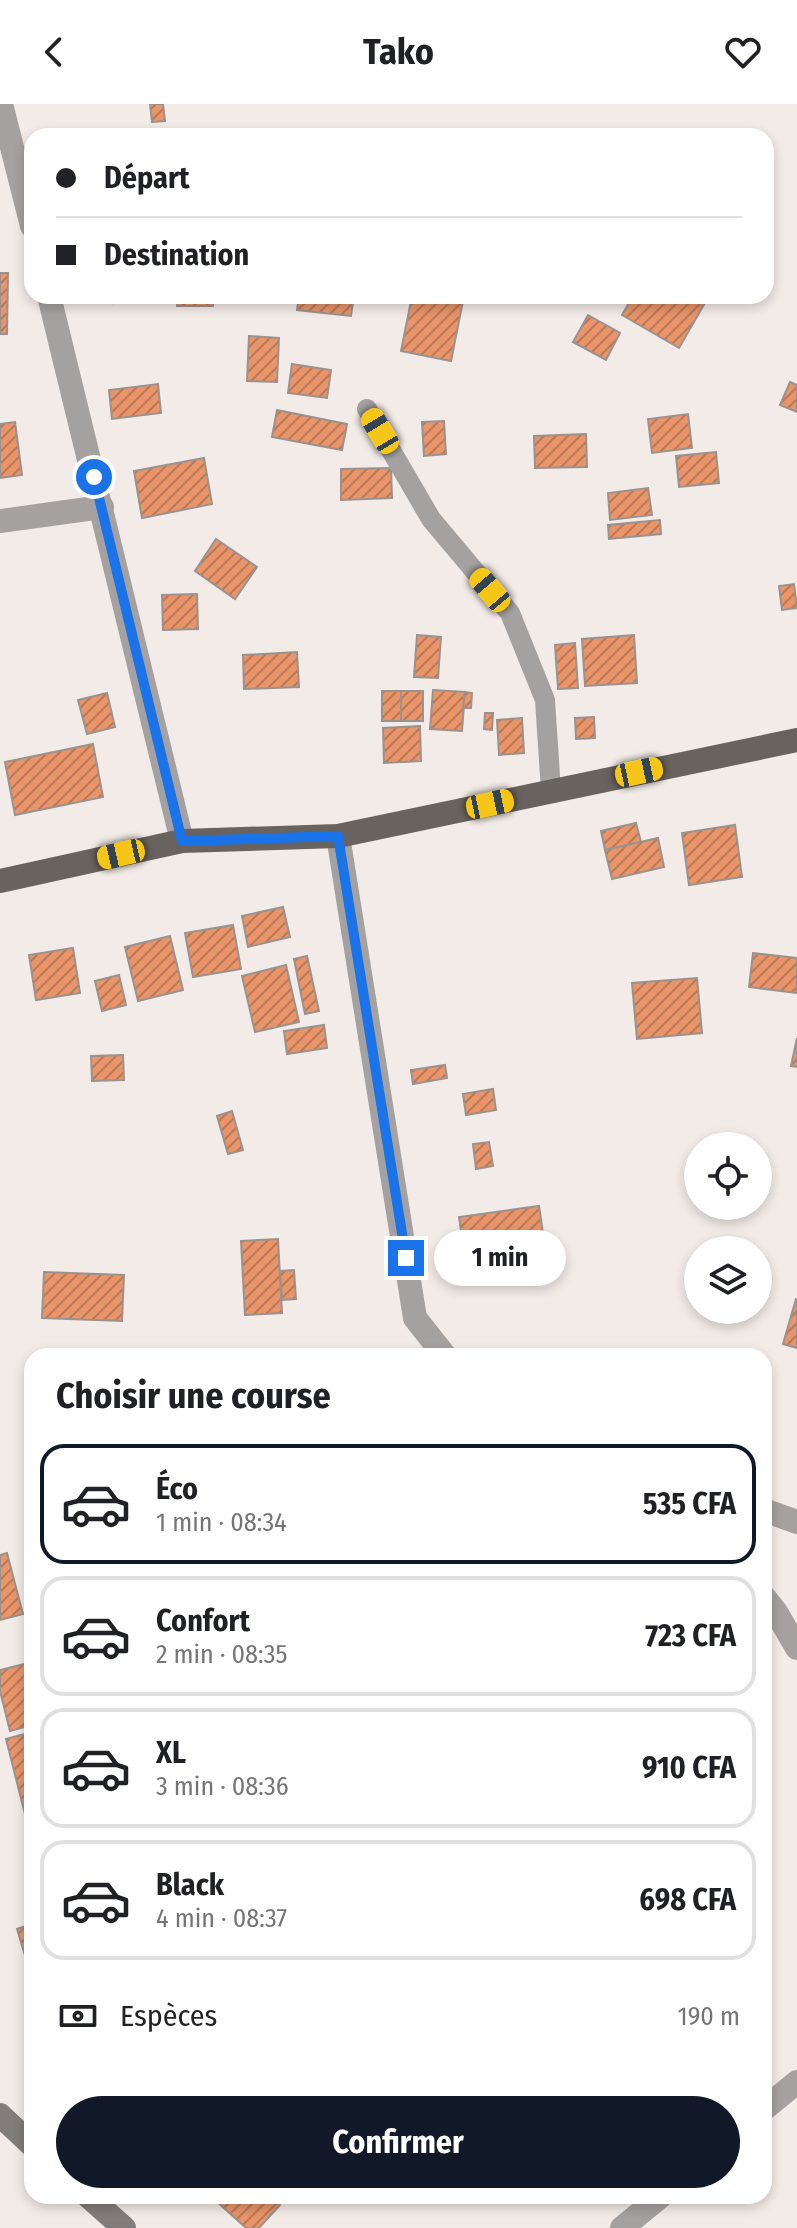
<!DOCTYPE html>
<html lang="fr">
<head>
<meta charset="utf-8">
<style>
	body { margin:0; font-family:"Fira Sans Condensed",sans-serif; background:#f6f6f6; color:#202124; height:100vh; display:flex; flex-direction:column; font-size:30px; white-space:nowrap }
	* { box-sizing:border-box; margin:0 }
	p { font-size:26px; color:#757577 }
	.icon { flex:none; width:44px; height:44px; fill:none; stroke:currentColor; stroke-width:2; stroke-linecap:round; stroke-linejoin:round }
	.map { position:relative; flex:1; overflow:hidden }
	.side { position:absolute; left:24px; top:1244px; width:748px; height:856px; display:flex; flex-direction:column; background:#fff; border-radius:24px; box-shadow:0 4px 12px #0003 }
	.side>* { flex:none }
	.hud { position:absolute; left:24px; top:24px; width:750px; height:176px; border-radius:24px; box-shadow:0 4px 12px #0003; display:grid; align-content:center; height:176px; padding:0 32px; background:#fff }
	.controls { position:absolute; left:684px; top:1028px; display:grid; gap:16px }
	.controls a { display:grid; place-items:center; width:88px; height:88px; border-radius:50%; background:#fff; box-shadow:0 4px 12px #0003; font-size:40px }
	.end { position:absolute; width:36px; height:36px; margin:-18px; border:10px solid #1a73e8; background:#fff; box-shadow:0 0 0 4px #fff }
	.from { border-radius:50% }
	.bubble { position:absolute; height:56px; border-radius:28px; background:#fff; box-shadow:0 4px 12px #0003; font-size:26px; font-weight:700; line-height:56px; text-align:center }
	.car { position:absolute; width:24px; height:48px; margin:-24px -12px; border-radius:10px; box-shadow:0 0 6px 2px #0007; background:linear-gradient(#f5c518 24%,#345 0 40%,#f5c518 0 76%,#345 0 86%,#f5c518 0) }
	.hud b { display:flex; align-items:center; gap:28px; height:76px; font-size:30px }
	.hud b+b { border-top:2px solid #e0e0e0 }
	.hud i { width:20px; height:20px; background:#202124 }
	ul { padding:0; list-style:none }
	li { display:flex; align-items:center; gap:24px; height:120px; margin:0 16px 12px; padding:0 16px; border:4px solid #e0e0e0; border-radius:24px }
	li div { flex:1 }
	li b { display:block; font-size:30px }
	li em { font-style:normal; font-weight:700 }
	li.selected { border-color:#111827 }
	li>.icon { width:72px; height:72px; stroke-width:1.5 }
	h2 { padding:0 32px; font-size:36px; line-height:96px }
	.pay { display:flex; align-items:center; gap:20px; height:88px; padding:0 32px; font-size:30px }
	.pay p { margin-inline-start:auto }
	.primary-button { display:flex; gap:16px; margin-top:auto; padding:16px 32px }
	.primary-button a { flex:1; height:92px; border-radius:48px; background:#111827; color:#fff; font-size:32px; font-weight:700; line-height:92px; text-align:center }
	header { display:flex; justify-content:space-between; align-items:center; height:104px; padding:0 32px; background:#fff; font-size:36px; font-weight:700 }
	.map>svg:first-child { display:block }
</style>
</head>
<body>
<header><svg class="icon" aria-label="back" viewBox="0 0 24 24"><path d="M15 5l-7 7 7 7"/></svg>Tako<svg class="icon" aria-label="heart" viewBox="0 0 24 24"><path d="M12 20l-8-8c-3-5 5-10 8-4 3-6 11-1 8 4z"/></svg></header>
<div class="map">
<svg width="797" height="2124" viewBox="0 0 797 2124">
	<defs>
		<pattern id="building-hatch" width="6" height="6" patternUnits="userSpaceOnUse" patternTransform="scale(2)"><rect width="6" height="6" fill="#e99569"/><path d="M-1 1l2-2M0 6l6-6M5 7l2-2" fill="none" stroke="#bc7855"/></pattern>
	</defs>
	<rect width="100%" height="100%" fill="#f3ebe7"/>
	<g fill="url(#building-hatch)" stroke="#9a928f" stroke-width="2">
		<path d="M150 0H163L165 17 152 18Z"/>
		<path d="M174 26 175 32H123Z"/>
		<path d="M0 169H8L7 230H0Z"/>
		<path d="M112 192H147L113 199Z"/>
		<path d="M178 192H214L213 202H177Z"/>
		<path d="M299 192H354L351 212 297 206Z"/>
		<path d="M412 192H464L451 257 401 247Z"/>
		<path d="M633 192H709L679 244 622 211Z"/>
		<path d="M588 211 620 229 606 256 573 238Z"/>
		<path d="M249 232 279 234 277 278 247 277Z"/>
		<path d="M292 260 331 266 327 294 288 289Z"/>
		<path d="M790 278 797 281V308L780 301Z"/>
		<path d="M158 280 161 309 112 315 109 286Z"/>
		<path d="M277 306 347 320 342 346 272 333Z"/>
		<path d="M688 310 692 344 652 349 648 315Z"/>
		<path d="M444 317 446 350 424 352 422 318Z"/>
		<path d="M15 318 22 371 0 374V320Z"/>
		<path d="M586 330 587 363 535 364 534 332Z"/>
		<path d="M716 348 719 379 679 383 676 352Z"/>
		<path d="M204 354 212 400 142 414 134 367Z"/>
		<path d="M391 364 392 394 341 396V365Z"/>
		<path d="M648 384 652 411 610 416 608 389Z"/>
		<path d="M660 416 661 430 609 435 608 421Z"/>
		<path d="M216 435 257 463 235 495 195 467Z"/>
		<path d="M794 480 797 504 782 506 779 482Z"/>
		<path d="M197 490 198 525 163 526 162 491Z"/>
		<path d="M417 531 441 533 438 574 414 573Z"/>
		<path d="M634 531 637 579 585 582 582 535Z"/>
		<path d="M575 539 578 584 558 585 555 541Z"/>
		<path d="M297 548 299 583 244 585 243 551Z"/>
		<path d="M433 586 465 588 462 627 430 625Z"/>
		<rect x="382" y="587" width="19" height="30"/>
		<rect x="401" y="587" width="22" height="30"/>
		<path d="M465 588 472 589 471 604H463Z"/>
		<path d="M107 589 115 623 87 630 78 596Z"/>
		<path d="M485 609H493L492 626 484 625Z"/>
		<path d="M594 613 595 634 576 635 575 614Z"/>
		<path d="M522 614 524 649 499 651 497 616Z"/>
		<path d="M420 622 421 657 384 659 383 624Z"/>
		<path d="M93 640 103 693 15 711 5 658Z"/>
		<path d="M636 719 641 738 605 746 601 727Z"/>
		<path d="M735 721 742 773 689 781 682 729Z"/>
		<path d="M658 734 664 763 612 775 605 746Z"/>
		<path d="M283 803 290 833 248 843 242 812Z"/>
		<path d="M233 821 241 865 193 873 185 829Z"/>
		<path d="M170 832 183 886 138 897 125 843Z"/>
		<path d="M73 844 80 889 36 896 29 851Z"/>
		<path d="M753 849 797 854V889L749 883Z"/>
		<path d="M307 852 319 907 305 910 294 855Z"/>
		<path d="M286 861 299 918 255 928 242 872Z"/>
		<path d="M119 871 126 901 102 907 95 877Z"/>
		<path d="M697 874 702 929 637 935 632 879Z"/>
		<path d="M324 921 327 944 287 950 284 927Z"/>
		<path d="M797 934V963L791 962Z"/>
		<path d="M123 951 124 976 92 977 91 952Z"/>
		<path d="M445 961 447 974 413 980 411 966Z"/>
		<path d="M493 985 496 1006 466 1011 463 990Z"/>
		<path d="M232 1007 243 1046 228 1050 217 1012Z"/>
		<path d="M489 1038 493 1062 476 1065 473 1040Z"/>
		<path d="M539 1102 546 1150 466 1162 459 1113Z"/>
		<path d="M278 1135 282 1209 245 1211 241 1137Z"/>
		<path d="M294 1166 296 1195 282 1196 280 1167Z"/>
		<path d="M44 1168 124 1171 122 1217 42 1214Z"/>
		<path d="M796 1195H797V1244L783 1240Z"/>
		<path d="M7 1449 23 1510 0 1516V1451Z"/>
		<path d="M32 1558V1621L10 1627 0 1587V1566Z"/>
		<path d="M32 1628V1725L29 1726 6 1635Z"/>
		<path d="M32 1820V1875L17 1825Z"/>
		<path d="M216 2092H270L280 2101 259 2124H246L214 2095Z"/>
	</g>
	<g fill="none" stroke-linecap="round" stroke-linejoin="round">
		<path stroke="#a5a1a0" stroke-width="20" d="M367 305 431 415 510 509 545 596 551 687"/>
		<g stroke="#a5a1a0" stroke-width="24">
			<path d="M1 0 32 122"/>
			<path d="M49 192 182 737"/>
			<path d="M0 417 102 403"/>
			<path d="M338 732 415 1214 445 1252"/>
			<path d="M764 1406 797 1418"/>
			<path d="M764 1493 776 1508 797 1544"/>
			<path d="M764 2005 797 1978"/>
			<path d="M622 2124 661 2092"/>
		</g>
		<g stroke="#827d7b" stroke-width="24">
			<path d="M0 2011 32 2041"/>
			<path d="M88 2092 124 2124"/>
		</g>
		<path stroke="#696360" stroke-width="24" d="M0 777 182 737 338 732 797 636"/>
	</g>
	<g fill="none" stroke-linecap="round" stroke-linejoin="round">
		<path stroke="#1a73e8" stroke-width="10" d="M94 373 182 737 338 732 406 1154"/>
	</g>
</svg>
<div class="controls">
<a><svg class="icon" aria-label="locate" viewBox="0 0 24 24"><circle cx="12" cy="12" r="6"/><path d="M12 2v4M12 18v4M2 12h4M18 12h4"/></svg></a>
<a><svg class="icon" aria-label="layers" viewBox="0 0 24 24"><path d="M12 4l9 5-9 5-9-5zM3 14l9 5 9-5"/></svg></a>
</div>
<i class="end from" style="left:94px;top:373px"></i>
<i class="end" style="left:406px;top:1154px"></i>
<div class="bubble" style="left:434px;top:1126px;width:132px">1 min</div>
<i class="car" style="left:380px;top:327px;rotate:329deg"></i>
<i class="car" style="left:490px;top:486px;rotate:320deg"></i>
<i class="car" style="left:639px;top:668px;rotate:78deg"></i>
<i class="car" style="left:490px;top:700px;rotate:78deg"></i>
<i class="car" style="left:121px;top:750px;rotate:257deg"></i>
<div class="hud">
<b><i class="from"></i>Départ</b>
<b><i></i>Destination</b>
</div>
<section class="side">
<h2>Choisir une course</h2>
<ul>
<li class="selected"><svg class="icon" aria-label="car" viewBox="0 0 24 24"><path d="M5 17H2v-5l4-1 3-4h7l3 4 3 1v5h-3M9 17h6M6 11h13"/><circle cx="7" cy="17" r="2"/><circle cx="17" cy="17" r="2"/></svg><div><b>Éco</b><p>1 min · 08:34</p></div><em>535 CFA</em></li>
<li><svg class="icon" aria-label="car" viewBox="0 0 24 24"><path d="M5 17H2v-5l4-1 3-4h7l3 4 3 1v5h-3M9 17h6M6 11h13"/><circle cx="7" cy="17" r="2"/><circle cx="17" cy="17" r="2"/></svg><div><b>Confort</b><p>2 min · 08:35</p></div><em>723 CFA</em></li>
<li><svg class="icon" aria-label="car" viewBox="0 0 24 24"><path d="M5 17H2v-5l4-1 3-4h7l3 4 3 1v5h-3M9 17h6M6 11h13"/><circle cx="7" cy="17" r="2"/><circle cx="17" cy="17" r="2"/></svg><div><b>XL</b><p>3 min · 08:36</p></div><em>910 CFA</em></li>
<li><svg class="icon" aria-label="car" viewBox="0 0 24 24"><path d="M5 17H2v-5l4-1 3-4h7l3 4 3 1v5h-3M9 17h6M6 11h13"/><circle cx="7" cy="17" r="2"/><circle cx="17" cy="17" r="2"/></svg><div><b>Black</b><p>4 min · 08:37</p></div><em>698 CFA</em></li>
</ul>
<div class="pay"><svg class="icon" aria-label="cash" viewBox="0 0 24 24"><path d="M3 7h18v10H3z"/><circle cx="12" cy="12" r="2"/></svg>Espèces<p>190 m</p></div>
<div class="primary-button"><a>Confirmer</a></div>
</section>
</div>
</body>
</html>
